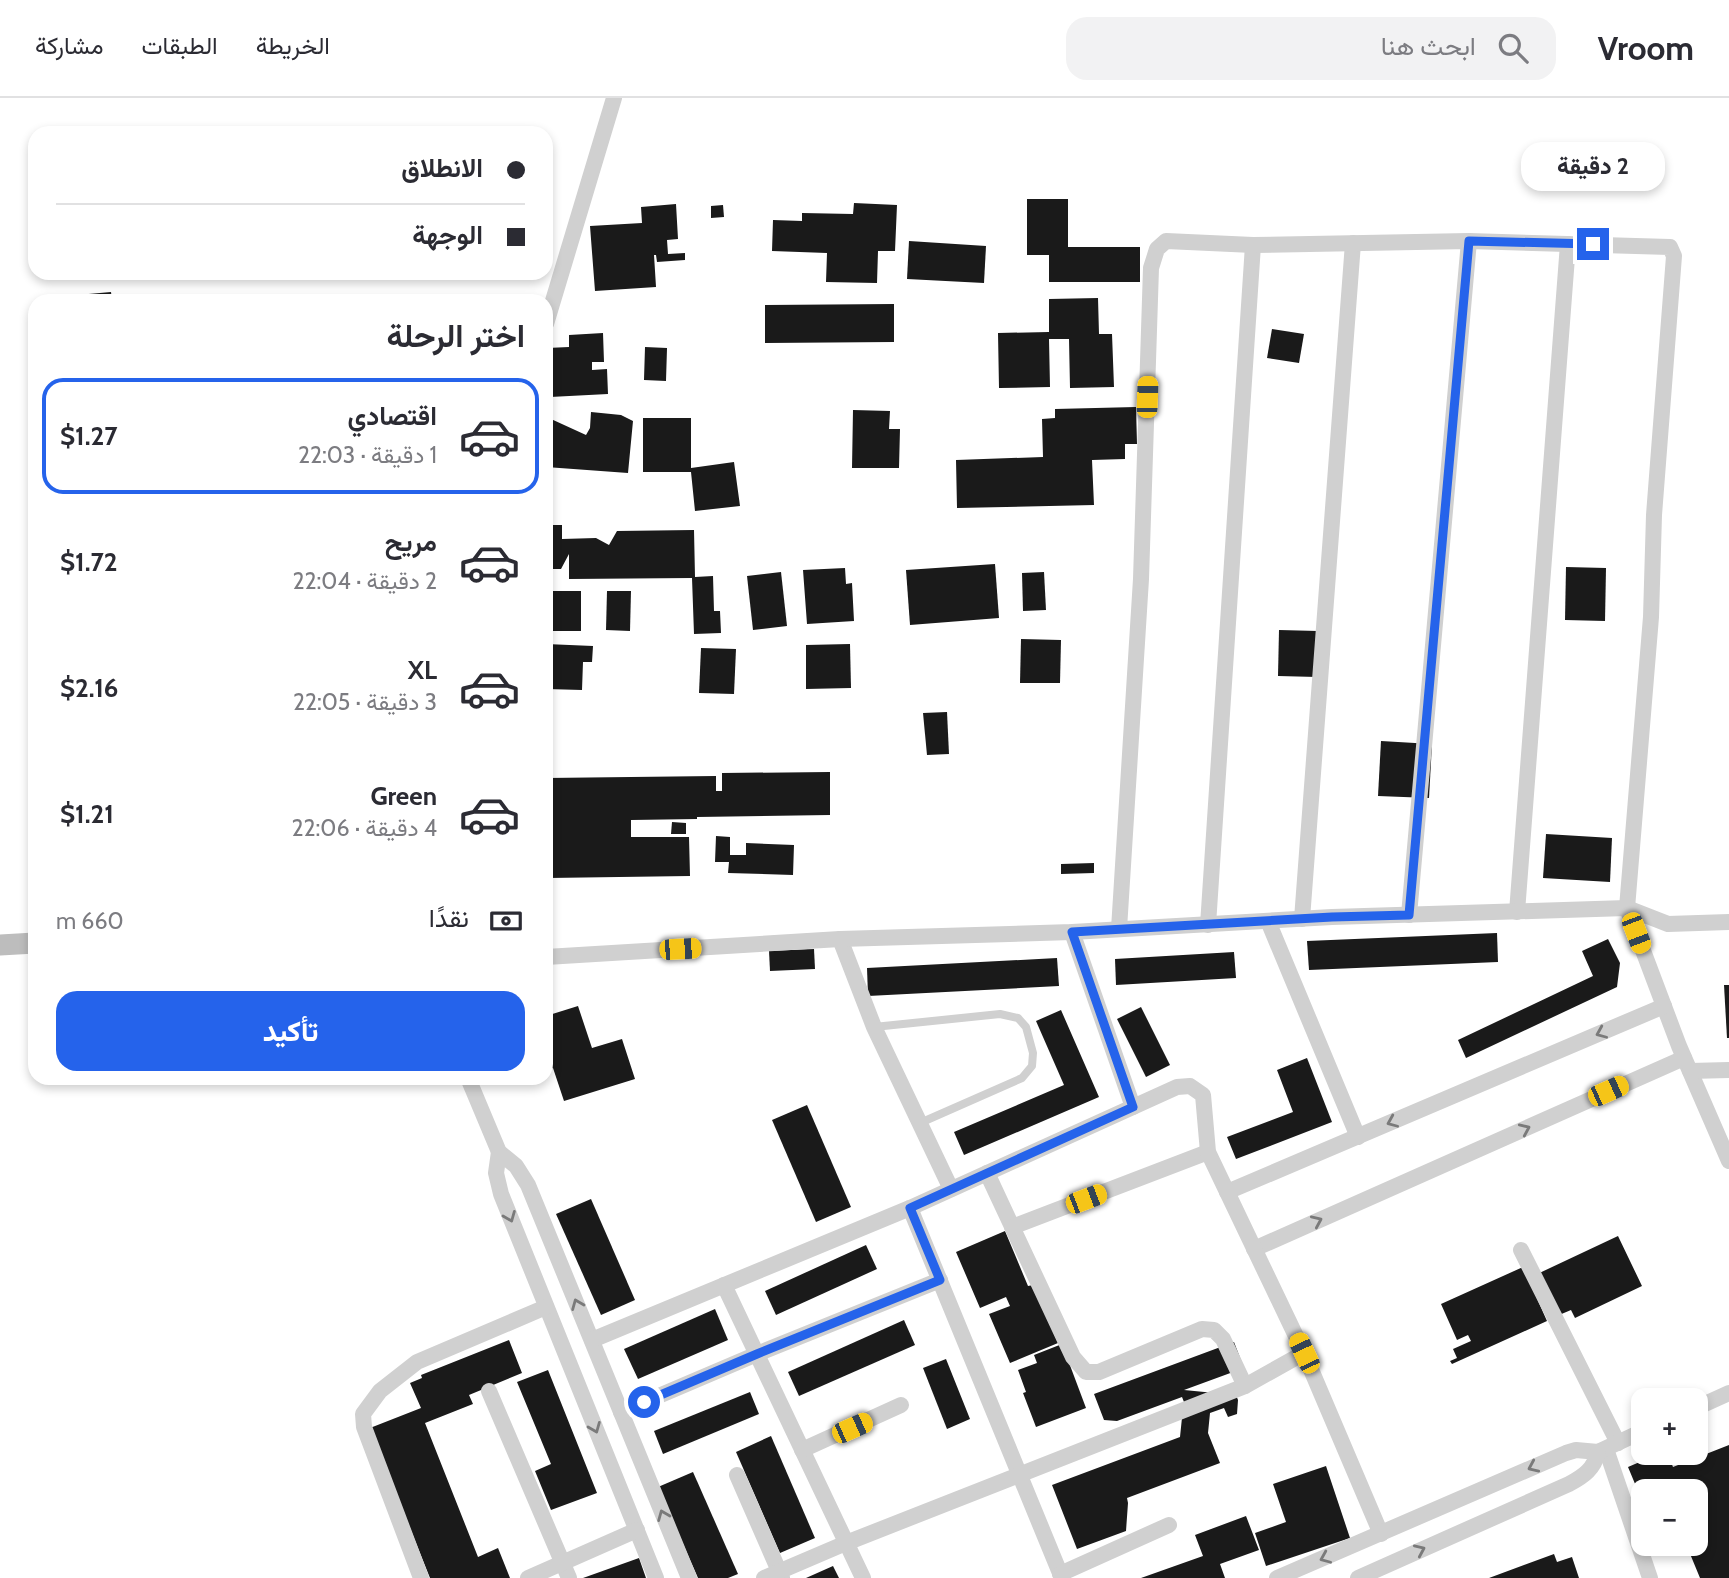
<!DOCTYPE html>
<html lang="ar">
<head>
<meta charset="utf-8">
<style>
	body { margin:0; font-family:Cabin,Vazirmatn,sans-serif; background:#f2f2f3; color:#2b2b33; direction:rtl; height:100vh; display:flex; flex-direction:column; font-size:26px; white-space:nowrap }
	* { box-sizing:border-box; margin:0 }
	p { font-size:23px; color:#7c7c81 }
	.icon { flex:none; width:38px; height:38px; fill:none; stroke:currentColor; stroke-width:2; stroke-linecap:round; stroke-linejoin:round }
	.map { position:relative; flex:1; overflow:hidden; direction:ltr }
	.drawer { position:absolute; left:28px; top:196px; width:525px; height:791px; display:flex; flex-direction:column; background:#fff; border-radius:21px; box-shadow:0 4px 10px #0003; direction:rtl }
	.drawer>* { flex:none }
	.banner { position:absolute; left:28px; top:28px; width:525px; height:154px; border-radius:21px; box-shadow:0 4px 10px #0003; direction:rtl; display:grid; align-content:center; height:154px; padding:0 28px; background:#fff }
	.tools { position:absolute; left:1631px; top:1290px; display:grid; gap:14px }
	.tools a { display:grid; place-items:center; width:77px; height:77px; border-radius:14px; background:#fff; box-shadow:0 4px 10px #0003; font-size:35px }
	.end { position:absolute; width:32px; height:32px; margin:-16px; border:9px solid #2563eb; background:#fff; box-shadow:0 0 0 4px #fff }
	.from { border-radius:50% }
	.bubble { position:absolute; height:49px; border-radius:21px; background:#fff; box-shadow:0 4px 10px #0003; font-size:23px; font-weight:800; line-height:49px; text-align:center; direction:rtl }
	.car { position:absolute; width:21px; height:42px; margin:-21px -10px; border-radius:9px; box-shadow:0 0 5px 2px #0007; background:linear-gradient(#f5c518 24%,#345 0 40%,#f5c518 0 76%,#345 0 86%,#f5c518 0) }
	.banner b { display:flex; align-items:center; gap:24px; height:66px; font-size:26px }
	.banner b+b { border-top:2px solid #e1e1e2 }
	.banner i { width:18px; height:18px; background:#2b2b33 }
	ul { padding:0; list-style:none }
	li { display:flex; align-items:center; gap:21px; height:116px; margin:0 14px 10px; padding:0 14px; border:4px solid transparent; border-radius:21px }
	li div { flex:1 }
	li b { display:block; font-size:26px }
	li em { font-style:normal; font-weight:800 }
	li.selected { border-color:#2563eb }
	li>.icon { width:63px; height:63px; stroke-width:1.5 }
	h2 { padding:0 28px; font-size:32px; line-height:84px }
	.pay { display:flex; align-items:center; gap:18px; height:77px; padding:0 28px; font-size:26px }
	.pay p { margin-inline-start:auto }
	.button { display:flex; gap:14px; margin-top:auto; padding:14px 28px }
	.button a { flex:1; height:80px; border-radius:21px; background:#2563eb; color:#fff; font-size:28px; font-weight:800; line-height:80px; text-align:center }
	header { display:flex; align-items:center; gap:42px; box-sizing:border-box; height:98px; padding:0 35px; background:#fff; border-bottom:2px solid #e1e1e2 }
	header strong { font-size:33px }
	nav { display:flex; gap:38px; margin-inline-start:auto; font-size:24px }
	.search { width:490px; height:63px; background:#f2f2f3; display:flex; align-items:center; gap:18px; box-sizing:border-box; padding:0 24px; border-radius:21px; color:#7c7c81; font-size:26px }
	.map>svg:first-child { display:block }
</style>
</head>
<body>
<header>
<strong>Vroom</strong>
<div class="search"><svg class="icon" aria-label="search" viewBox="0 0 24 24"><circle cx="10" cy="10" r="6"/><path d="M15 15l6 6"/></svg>ابحث هنا</div>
<nav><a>الخريطة</a><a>الطبقات</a><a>مشاركة</a></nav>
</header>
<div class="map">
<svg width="1729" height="1480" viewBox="0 0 1729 1480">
	<rect width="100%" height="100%" fill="#fff"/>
	<g fill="#1a1a1a">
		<path d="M1027 101H1068V149H1140V184H1049V157H1027Z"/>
		<path d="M854 105 897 107 895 153H878L877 185 826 184 827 155 772 153 773 122 802 123V115L853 116Z"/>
		<path d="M676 106 678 141 667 142 668 156 685 155V162L657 164 656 157H654L656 189 595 193 590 128 642 125 641 109Z"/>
		<path d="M723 107 724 119 711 120V108Z"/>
		<path d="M909 143 986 148 984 185 907 181Z"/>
		<path d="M111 194 112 203H55V199Z"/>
		<path d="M1098 200 1099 236H1112L1114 289 1070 290 1069 241H1049L1050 289 999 290 998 235 1049 234V201Z"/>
		<path d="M894 206V244L765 245V207Z"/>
		<path d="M1272 231 1304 236 1299 265 1267 260Z"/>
		<path d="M603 235 604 264H592V272L607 271 608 296 550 299 547 250 569 249V237Z"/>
		<path d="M645 249 667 250 666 283 644 282Z"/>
		<path d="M1136 309 1137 346H1125V361L1092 362 1094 407 957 410 956 362 1043 359 1042 321 1055 320V311Z"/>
		<path d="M853 312 890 313 889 331H900L899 370H852Z"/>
		<path d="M591 314 621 317 633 323 628 375 546 369V321H551L586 337 590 330Z"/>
		<path d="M643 320H691V370L734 364 740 408 695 413 691 374H643Z"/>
		<path d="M546 427H562V441L596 440 609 447 617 433 694 432 695 479 713 478 714 513H720L721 535 694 536 692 480 569 481V456L561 471H551V485L546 486Z"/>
		<path d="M995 466 999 520 910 527 906 472Z"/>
		<path d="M1566 469 1606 470 1605 523 1565 522Z"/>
		<path d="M845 470 846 486 852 485 854 523 807 526 803 472Z"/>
		<path d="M781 474 787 528 753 532 747 478Z"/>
		<path d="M1044 474 1046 512 1023 513 1022 475Z"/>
		<rect x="546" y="493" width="35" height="40"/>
		<path d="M607 493H631L630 533 606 532Z"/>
		<path d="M1279 532 1318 533 1317 579 1278 578Z"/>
		<path d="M1021 541 1061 542 1060 585H1020Z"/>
		<path d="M546 546 593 548 592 564H583L582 592 546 591Z"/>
		<path d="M850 546 851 590 806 591V547Z"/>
		<path d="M701 550 736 551 734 596 699 595Z"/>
		<path d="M947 614 949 656 927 657 923 615Z"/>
		<path d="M1381 643 1432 646 1429 700 1378 698Z"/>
		<path d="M830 674V717L697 719V721L631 722V739H689L690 778 548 780 546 680 716 678V693H722V675Z"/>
		<path d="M672 724 686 725V736H671Z"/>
		<path d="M1546 736 1612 740 1610 784 1543 780Z"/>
		<path d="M716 738 730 739V757H746V745L794 747 793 777 728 775 729 764H715Z"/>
		<path d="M1094 765V775L1061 776V766Z"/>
		<path d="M1497 835 1498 864 1309 872 1307 843Z"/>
		<path d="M1608 841 1620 865 1617 889 1466 960 1458 942 1593 878 1582 853Z"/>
		<path d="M814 851 815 871 770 873 769 853Z"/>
		<path d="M1234 854 1236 880 1116 887 1115 861Z"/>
		<path d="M1057 860 1059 888 868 898 867 870Z"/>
		<path d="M1724 887H1729V940H1727Z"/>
		<path d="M578 908 592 950 622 941 635 981 564 1003 553 970 546 972V918Z"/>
		<path d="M1141 909 1170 967 1146 979 1117 921Z"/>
		<path d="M1061 912 1099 999 964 1057 954 1034 1064 987 1036 923Z"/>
		<path d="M1307 960 1332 1024 1236 1061 1227 1039 1293 1014 1277 972Z"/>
		<path d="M807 1007 851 1109 816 1124 772 1022Z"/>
		<path d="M591 1101 635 1202 601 1217 556 1116Z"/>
		<path d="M1005 1133 1028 1188 1033 1187 1058 1245 1010 1265 989 1216 1010 1208 1006 1199 980 1210 956 1154Z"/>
		<path d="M1618 1138 1642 1188 1575 1220 1571 1212 1552 1220 1533 1178Z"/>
		<path d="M866 1147 877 1171 776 1217 765 1193Z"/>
		<path d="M1523 1169 1547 1223 1452 1266 1450 1263 1457 1260 1453 1251 1471 1243 1468 1237 1457 1242 1441 1206Z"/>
		<path d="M715 1211 728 1242 638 1281 624 1251Z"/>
		<path d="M904 1222 915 1247 799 1298 788 1274Z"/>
		<path d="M509 1242 522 1275 469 1297 473 1306 425 1325 478 1459 498 1450 510 1480H430L370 1330 421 1310 410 1285 422 1280 421 1277Z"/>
		<path d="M1234 1244 1244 1270 1184 1292 1225 1296 1234 1292 1238 1302 1237 1316 1228 1319 1224 1310 1210 1315 1208 1335 1220 1365 1127 1400 1128 1405 1126 1433 1077 1451 1052 1387 1180 1339 1183 1310 1186 1309 1182 1299 1117 1323 1104 1322 1094 1296Z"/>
		<path d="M1062 1246 1086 1310 1036 1329 1023 1295 1026 1294 1018 1272 1037 1265 1034 1257Z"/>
		<path d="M946 1261 970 1321 947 1331 923 1270Z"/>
		<path d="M548 1272 597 1395 551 1412 535 1373 551 1366 517 1284Z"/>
		<path d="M750 1294 759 1316 663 1356 654 1333Z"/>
		<path d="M771 1338 815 1440 780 1455 736 1354Z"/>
		<path d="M1729 1347V1480H1700L1686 1446H1696V1393H1643V1405L1628 1369 1663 1354H1667L1673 1369Z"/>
		<path d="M1326 1368 1350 1440 1266 1468 1255 1435 1286 1424 1273 1386Z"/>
		<path d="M693 1374 738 1476 728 1480H698L658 1389Z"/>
		<path d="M1246 1418 1259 1452 1220 1466 1225 1480H1141L1203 1458 1195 1437Z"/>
		<path d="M1554 1456 1557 1464 1572 1459 1579 1480H1489Z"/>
		<path d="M639 1460 646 1480H583Z"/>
		<path d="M833 1468 839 1480H806Z"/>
	</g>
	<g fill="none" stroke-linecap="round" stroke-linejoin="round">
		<path stroke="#d0d0d0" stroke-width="8" d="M874 929 1000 916 1018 920 1026 929 1033 955 1032 968 1022 980 920 1025"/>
		<g stroke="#d0d0d0" stroke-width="16">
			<path d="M546 226 614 0"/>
			<path d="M1517 814 1568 146"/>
			<path d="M1409 817 1469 143"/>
			<path d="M1302 821 1353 145"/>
			<path d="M1268 823 1358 1039"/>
			<path d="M1208 827 1253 147"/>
			<path d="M1119 831 1141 481 1151 170 1157 151 1166 143 1253 147 1469 143 1670 149 1674 158 1654 417 1651 519 1627 810 1679 948 1729 1063"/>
			<path d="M1072 834 1133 1009"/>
			<path d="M840 841 874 929 951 1091"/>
			<path d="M546 859 840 841 1072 834 1332 819 1627 810 1668 826 1729 824"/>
			<path d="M1690 973 1729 972"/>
			<path d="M468 980 499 1054 516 1068 528 1087 689 1480"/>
			<path d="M499 1054 496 1075 501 1096 656 1480"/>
			<path d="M987 1075 1073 1259 1086 1274H1099L1202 1231 1214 1232 1223 1241 1245 1288"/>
			<path d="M1227 1094 1664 908"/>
			<path d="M910 1110 1062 1480"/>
			<path d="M1012 1129 1208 1054"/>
			<path d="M1254 1151 1684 960"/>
			<path d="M1521 1152 1618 1345"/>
			<path d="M724 1187 863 1480"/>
			<path d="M592 1242 910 1110 1177 989 1190 988 1203 997 1208 1054 1304 1255 1381 1436"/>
			<path d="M489 1293 569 1480"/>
			<path d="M1696 1310 1729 1295"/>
			<path d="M621 1314 757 1256 940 1182"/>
			<path d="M1606 1351 1650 1480"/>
			<path d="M802 1352 901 1307"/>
			<path d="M737 1377 782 1480"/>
			<path d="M1060 1476 1169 1427"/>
			<path d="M421 1480 364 1329 363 1316 380 1293 417 1264 546 1209"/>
			<path d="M528 1480 637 1432"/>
			<path d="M764 1480 846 1445 1245 1288 1304 1255"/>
			<path d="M1277 1480 1566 1355 1576 1352 1598 1354 1643 1333"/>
			<path d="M1358 1480 1569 1386C1584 1378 1594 1371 1598 1354"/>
		</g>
		<path stroke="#bdbdbd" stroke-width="21" d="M0 847 35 845"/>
	</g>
	<defs><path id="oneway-chevron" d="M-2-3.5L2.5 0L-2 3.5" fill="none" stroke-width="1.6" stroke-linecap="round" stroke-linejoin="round" transform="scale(1.75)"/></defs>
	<g stroke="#7a7a7a">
		<use href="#oneway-chevron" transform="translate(1601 935) rotate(157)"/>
		<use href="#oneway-chevron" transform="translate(1392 1024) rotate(157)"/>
		<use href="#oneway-chevron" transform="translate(1525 1031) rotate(-24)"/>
		<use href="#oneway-chevron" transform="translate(510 1119) rotate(68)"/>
		<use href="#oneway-chevron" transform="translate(1317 1123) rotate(-24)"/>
		<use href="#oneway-chevron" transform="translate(577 1206) rotate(-112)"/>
		<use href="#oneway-chevron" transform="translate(595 1330) rotate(68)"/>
		<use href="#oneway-chevron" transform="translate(1533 1369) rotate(156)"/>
		<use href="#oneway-chevron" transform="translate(663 1417) rotate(-112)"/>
		<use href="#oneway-chevron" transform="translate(1420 1452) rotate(-24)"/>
		<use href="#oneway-chevron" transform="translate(1325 1460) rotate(157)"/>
	</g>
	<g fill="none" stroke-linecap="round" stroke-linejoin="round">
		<path stroke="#2563eb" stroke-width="9" d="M644 1304 757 1256 940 1182 910 1110 1133 1009 1072 834 1332 819 1409 817 1469 143 1593 146"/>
	</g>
</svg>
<div class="tools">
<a>+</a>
<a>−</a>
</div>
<i class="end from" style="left:644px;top:1304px"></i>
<i class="end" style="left:1593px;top:146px"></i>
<div class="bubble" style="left:1521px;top:44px;width:144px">2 دقيقة</div>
<i class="car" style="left:1147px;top:299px;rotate:2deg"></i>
<i class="car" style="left:1636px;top:835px;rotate:159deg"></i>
<i class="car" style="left:680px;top:851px;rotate:87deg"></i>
<i class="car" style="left:1608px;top:993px;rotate:66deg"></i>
<i class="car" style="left:1086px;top:1101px;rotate:69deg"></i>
<i class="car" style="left:1304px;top:1255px;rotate:335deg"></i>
<i class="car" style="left:852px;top:1330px;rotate:66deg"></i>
<div class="banner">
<b><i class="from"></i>الانطلاق</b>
<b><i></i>الوجهة</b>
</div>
<section class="drawer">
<h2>اختر الرحلة</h2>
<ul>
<li class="selected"><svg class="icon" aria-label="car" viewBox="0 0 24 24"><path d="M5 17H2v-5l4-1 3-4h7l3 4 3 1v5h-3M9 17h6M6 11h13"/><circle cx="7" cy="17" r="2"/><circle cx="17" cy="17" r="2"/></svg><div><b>اقتصادي</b><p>1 دقيقة · 22:03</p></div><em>$1.27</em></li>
<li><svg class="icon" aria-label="car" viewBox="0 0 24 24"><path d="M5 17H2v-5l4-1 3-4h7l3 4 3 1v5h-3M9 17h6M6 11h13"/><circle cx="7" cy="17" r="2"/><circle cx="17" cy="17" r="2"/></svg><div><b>مريح</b><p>2 دقيقة · 22:04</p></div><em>$1.72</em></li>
<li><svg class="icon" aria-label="car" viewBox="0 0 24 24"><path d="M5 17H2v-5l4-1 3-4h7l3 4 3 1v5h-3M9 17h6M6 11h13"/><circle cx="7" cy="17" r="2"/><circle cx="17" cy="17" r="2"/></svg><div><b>XL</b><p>3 دقيقة · 22:05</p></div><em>$2.16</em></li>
<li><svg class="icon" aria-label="car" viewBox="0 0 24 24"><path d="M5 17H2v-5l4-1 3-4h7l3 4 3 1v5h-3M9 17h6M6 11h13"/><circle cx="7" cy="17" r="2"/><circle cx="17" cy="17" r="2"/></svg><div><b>Green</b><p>4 دقيقة · 22:06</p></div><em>$1.21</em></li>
</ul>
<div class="pay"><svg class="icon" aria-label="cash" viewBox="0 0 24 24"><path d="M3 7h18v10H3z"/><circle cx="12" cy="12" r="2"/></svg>نقدًا<p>660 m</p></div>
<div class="button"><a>تأكيد</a></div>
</section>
</div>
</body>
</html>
